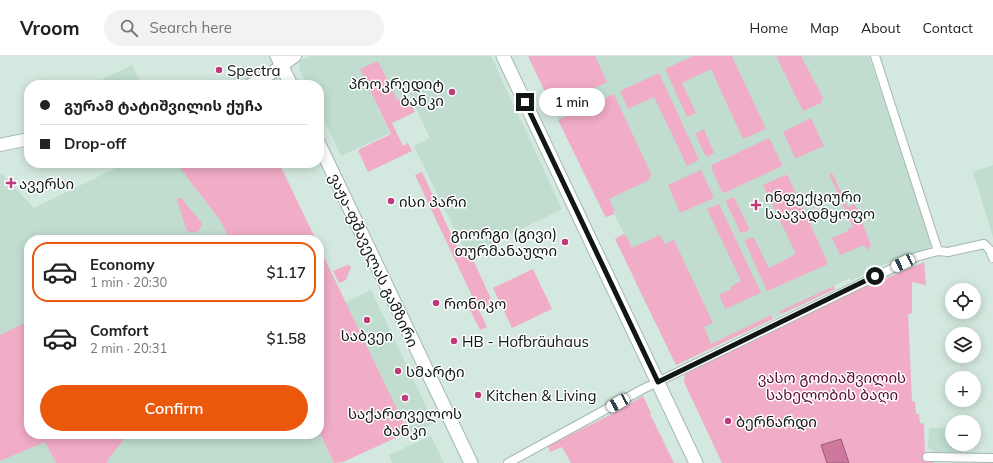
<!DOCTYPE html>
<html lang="en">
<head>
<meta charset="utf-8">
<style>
	body { margin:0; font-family:Mulish,"Noto Sans Georgian",sans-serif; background:#f2f2f2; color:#222; height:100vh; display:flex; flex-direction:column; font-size:15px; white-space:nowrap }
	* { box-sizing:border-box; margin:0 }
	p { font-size:13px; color:#767676 }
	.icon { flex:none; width:22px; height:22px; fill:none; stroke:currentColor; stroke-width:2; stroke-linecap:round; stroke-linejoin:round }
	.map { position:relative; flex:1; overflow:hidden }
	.details { position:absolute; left:24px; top:179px; width:300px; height:204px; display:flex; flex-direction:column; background:#fff; border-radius:16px; box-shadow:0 2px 10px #0003 }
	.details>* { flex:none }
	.banner { position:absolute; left:24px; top:24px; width:300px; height:88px; border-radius:16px; box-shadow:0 2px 10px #0003; display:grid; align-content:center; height:88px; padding:0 16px; background:#fff }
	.controls { position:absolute; left:945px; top:227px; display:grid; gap:8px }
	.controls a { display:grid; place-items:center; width:36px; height:36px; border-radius:50%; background:#fff; box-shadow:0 2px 10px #0003; font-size:20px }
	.end { position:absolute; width:18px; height:18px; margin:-9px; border:5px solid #101714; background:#fff; box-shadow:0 0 0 2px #fff }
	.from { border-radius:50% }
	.bubble { position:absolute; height:28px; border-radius:14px; background:#fff; box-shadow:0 2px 10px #0003; font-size:13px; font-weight:600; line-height:28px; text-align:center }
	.car { position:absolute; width:12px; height:24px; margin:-12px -6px; border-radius:5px; box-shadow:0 0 3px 1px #0007; background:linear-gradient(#fff 24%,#345 0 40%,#fff 0 76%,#345 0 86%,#fff 0) }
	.banner b { display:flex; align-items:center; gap:14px; height:38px; font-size:15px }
	.banner b+b { border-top:1px solid #e0e0e0 }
	.banner i { width:10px; height:10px; background:#222 }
	ul { padding:7px 0 0; list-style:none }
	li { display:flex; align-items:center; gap:12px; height:60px; margin:0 8px 6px; padding:0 8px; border:2px solid transparent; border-radius:16px }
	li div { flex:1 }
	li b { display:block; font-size:15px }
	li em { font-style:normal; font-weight:600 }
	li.current { border-color:#ea580c }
	li>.icon { width:36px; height:36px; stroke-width:1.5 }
	.primary-button { display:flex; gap:8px; margin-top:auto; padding:8px 16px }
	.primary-button a { flex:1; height:46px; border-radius:24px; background:#ea580c; color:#fff; font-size:16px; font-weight:600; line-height:46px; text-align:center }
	header { display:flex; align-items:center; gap:24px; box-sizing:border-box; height:56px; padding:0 20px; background:#fff; border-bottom:1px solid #e0e0e0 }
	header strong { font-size:19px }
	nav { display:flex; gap:22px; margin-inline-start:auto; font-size:14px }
	.search { width:280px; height:36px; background:#f2f2f2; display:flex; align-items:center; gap:10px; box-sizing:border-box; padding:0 14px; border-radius:22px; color:#767676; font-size:15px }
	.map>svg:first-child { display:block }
</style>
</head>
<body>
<header>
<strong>Vroom</strong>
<div class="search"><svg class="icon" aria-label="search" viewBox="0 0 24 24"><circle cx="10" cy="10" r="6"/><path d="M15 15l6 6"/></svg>Search here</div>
<nav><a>Home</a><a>Map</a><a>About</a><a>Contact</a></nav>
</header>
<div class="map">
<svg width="993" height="407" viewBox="0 0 993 407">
	<rect width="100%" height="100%" fill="#d3e8de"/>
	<g fill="#c0ddd0">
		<path d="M310 0H491L562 153 471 198 468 191 464 193 414 90 430 82 409 38 378 52 390 77 341 100 319 53V29H307L299 12 300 5Z"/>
		<path d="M528 0H869L933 190 915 198 913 196 893 204 851 225 849 222 834 230 835 233 676 309 632 219 643 214 626 180H625L613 156 615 155 609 143 588 125Z"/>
		<path d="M132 9 142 29H91Z"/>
		<path d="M126 107H176L220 164 230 184H29V378H319V375L334 407H0V119L2 118 34 152Z"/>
		<path d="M993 109V181L973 116Z"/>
		<path d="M371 234 434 367 409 379 345 247Z"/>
		<path d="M929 372H952V388H962V398L934 397 928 390Z"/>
		<path d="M431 380 444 407H392L389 399Z"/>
	</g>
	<g fill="#f1acc7">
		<path d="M528 0H595L607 26 558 50 554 42 549 44Z"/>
		<path d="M693 0H732L766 73 743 83 711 13 682 27 696 57 687 61 665 13Z"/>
		<path d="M776 0H801L823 42 821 47 803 55Z"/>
		<path d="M378 5 397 44 407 40 415 56 392 67 403 90 408 87 412 95 368 116 358 94 391 78 360 13Z"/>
		<path d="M659 17 699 104 687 110 654 41 628 53 620 35Z"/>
		<path d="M614 38 651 118 649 124 609 143 615 155 613 156 614 158 606 161 605 160 558 64Z"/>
		<path d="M811 62 824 90 797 102H795L783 76Z"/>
		<path d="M704 73 714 97 706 101 695 78Z"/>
		<path d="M769 82 782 108V110L724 137 722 136 711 111 712 109Z"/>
		<path d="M822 103 829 118 832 117 848 151 855 148 871 189 867 194 864 189 840 199 832 182 848 175V173L853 171Z"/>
		<path d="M176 107H279L316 184H230L220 164Z"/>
		<path d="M701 114 714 142 680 157 668 129Z"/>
		<path d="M422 116 459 195 467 191 493 247 479 254 487 271 480 274 466 246 473 242 415 119Z"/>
		<path d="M785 119 788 120 827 205 826 209 767 235 745 186 746 184 752 181 754 182 769 212 796 198 763 129Z"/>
		<path d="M734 141 749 172V174L742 177 740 176 726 146 727 144Z"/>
		<path d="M178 142H181L202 167C201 175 196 178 189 176L186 173 177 144Z"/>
		<path d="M719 148 761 237 725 253 719 239 731 233 730 231 741 225 707 153Z"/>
		<path d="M624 178 625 180 626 179 632 192 660 179 665 188 674 184 713 267 704 271 711 288 771 259 773 263 676 309 615 183Z"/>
		<path d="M319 191 408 376 343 406 334 407 319 375Z"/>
		<path d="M924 206 926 229 912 226V257L908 258 912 345 915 346 916 358H919L920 367 924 368 925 404H934V407H722L684 326 685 317 821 250Z"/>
		<path d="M348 209 351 211 346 224 339 227 333 215Z"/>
		<path d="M533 213 552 253 512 272 493 232Z"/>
		<path d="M834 230 835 233 781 258 780 255Z"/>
		<path d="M29 265V378H128L107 405V407H56L45 386 0 405V279Z"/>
		<path d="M643 340 651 357 650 358 674 407H571L562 391 550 396 548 390 618 355Z"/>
	</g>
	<path fill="#cf789d" stroke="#965b74" d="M841 383 849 407H827L821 389Z"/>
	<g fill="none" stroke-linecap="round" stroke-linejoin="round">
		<g stroke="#a4b8ae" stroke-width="10">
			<g id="minor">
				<path d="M875 0 938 195"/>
				<path d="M927 401 993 402"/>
				<path d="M508 407 643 333 916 201 938 195 948 196 984 188 990 194 993 202"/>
			</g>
		</g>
		<g stroke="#a4b8ae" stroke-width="14">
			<g id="secondary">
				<path d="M250 29 266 21 295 0"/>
				<path d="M0 89 29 83"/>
			</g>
		</g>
		<g stroke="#a4b8ae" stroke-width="15">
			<g id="primary">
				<path d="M277 0 291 29"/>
				<path d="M503 0 696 407"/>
				<path d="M319 88 471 407"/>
			</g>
		</g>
		<use href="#minor" stroke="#fff" stroke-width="8"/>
		<use href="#secondary" stroke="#fff" stroke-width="12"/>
		<use href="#primary" stroke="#fff" stroke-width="13"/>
	</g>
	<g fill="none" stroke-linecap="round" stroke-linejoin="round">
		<path stroke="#101714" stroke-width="5" d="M525 46 658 326 875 220"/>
	</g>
	<g fill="#bf3a7c" stroke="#fff" stroke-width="1.5">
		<circle cx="219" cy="14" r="4"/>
		<circle cx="452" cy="36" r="4"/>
		<path d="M9 121h4v4h4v4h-4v4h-4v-4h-4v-4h4z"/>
		<circle cx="391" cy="145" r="4"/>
		<path d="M754 143h4v4h4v4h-4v4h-4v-4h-4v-4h4z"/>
		<circle cx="565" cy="186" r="4"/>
		<circle cx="436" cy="247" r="4"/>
		<circle cx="367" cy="264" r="4"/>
		<circle cx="454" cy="285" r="4"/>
		<circle cx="398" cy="315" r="4"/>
		<circle cx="478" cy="339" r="4"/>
		<circle cx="405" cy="342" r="4"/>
		<circle cx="728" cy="365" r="4"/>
	</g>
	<g text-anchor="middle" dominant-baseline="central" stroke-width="3" stroke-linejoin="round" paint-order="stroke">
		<g font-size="15" fill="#101714" stroke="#fff" text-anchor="start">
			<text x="227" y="14">Spectra</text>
			<text x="444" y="27" text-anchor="end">პროკრედიტ<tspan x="444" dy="17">ბანკი</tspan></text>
			<text x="19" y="127">ავერსი</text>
			<text x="765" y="140">ინფექციური<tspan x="765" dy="17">საავადმყოფო</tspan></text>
			<text x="399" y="145">ისი პარი</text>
			<text x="557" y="177" text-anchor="end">გიორგი (გივი)<tspan x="557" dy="17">თურმანაული</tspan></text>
			<text x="444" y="247">რონიკო</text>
			<text x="367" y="279" text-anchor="middle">საბვეი</text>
			<text x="462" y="285">HB - Hofbräuhaus</text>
			<text x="406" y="315">სმარტი</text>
			<text x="486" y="339">Kitchen &amp; Living</text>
			<text x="405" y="357" text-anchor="middle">საქართველოს<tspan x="405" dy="17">ბანკი</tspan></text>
			<text x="736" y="365">ბერნარდი</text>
		</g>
		<g font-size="15" fill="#101714" stroke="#fff">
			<text transform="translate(374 204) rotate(65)">ვაჟა-ფშაველას გამზირი</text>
		</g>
		<g font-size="15" fill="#570733" stroke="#fff">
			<text x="832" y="321">ვასო გოძიაშვილის<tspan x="832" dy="17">სახელობის ბაღი</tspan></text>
		</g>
	</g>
</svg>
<div class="controls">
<a><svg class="icon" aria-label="locate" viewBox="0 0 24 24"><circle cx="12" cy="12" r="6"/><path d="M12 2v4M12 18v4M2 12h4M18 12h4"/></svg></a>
<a><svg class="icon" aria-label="layers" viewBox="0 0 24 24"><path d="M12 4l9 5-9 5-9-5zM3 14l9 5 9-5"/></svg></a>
<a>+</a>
<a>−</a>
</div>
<i class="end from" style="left:875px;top:220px"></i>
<i class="end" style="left:525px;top:46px"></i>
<div class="bubble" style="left:539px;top:32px;width:66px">1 min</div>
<i class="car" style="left:903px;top:207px;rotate:245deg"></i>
<i class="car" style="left:618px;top:347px;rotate:241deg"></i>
<div class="banner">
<b><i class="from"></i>გურამ ტატიშვილის ქუჩა</b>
<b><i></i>Drop-off</b>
</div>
<section class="details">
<ul>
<li class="current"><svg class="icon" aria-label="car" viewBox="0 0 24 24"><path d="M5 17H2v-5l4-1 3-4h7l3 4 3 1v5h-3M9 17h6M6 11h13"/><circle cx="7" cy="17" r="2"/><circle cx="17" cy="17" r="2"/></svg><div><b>Economy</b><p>1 min · 20:30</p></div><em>$1.17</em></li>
<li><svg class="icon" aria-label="car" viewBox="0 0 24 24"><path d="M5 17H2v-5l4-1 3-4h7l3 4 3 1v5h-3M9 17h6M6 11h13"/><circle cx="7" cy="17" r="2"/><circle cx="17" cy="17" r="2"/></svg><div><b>Comfort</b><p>2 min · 20:31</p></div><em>$1.58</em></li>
</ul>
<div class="primary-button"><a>Confirm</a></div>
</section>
</div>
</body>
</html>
